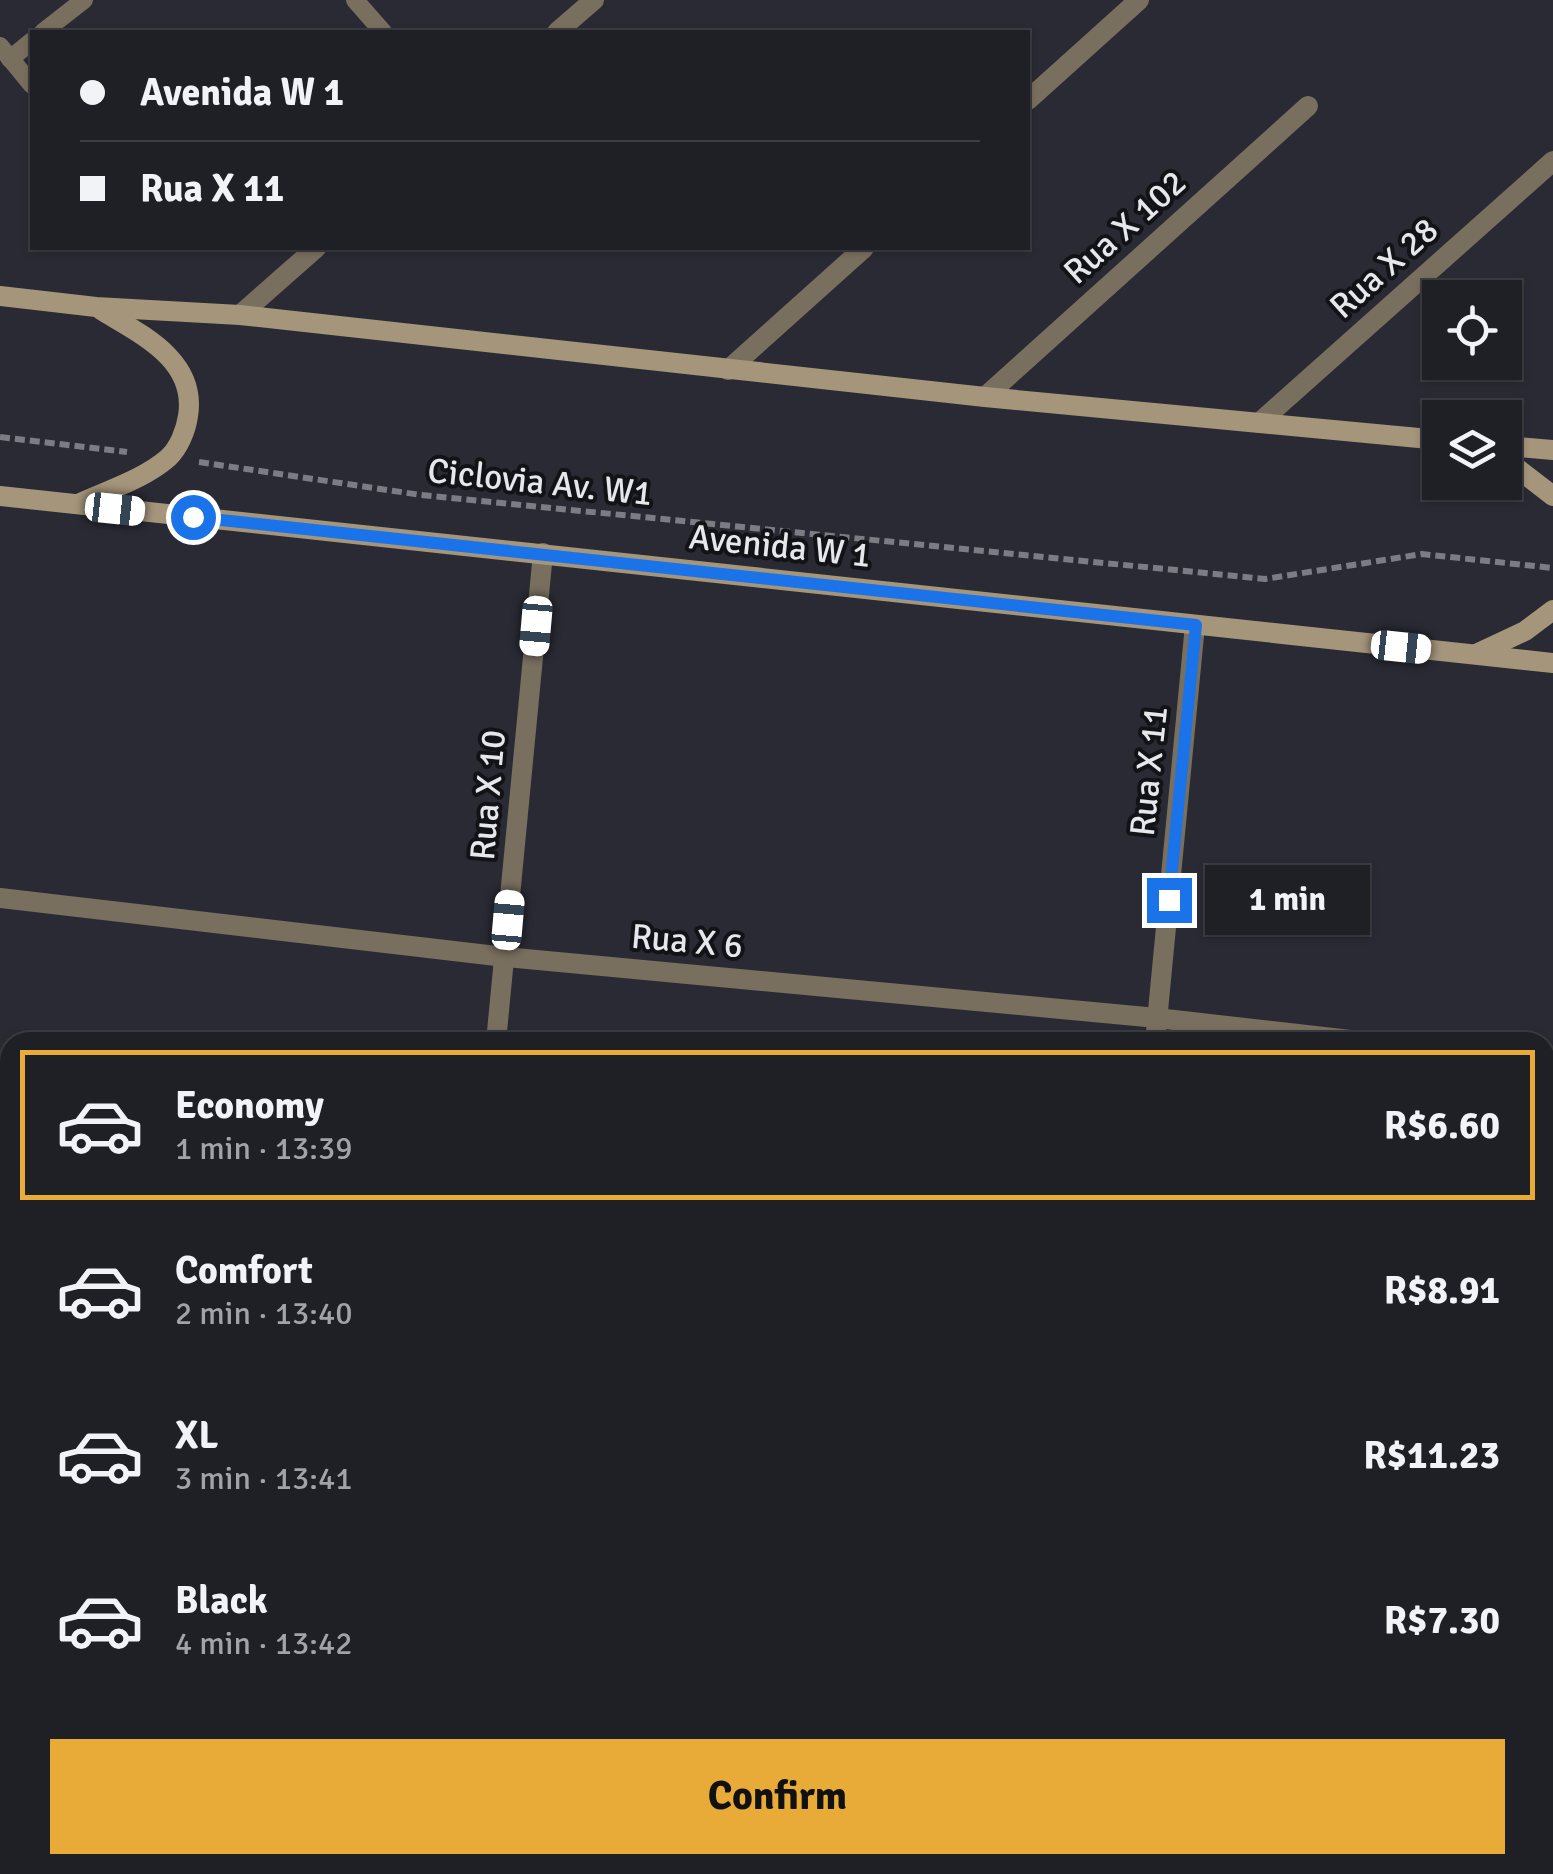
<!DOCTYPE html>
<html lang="en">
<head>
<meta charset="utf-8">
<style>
	body { margin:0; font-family:Signika,sans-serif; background:#27282e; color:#f1f3f6; height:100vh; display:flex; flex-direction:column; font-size:38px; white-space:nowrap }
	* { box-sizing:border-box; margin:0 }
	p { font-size:32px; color:#a1a3a7 }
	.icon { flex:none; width:55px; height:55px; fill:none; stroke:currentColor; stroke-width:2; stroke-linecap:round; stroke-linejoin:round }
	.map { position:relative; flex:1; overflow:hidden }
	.details { position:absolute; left:0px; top:1032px; width:1555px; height:842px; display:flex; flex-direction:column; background:#1f2026; border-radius:30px 30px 0 0; box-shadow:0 2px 8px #0004,0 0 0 2px #3c3e43 }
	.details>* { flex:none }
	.top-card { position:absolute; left:30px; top:30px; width:1000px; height:220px; border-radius:0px; box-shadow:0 2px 8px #0004,0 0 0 2px #3c3e43; display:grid; align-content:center; height:220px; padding:0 50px; background:#1f2026 }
	.fabs { position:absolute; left:1422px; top:280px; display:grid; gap:20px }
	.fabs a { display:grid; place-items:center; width:100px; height:100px; border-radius:0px; background:#1f2026; box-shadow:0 2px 8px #0004,0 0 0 2px #3c3e43; font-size:50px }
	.end { position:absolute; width:45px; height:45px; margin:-22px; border:12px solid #1a73e8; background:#fff; box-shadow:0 0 0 5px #fff }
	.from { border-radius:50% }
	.bubble { position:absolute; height:70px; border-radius:0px; background:#1f2026; box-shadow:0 2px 8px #0004,0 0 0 2px #3c3e43; font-size:32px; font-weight:700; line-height:70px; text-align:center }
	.car { position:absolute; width:30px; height:60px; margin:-30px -15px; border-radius:12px; box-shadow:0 0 8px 2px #0007; background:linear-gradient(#fff 24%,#345 0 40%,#fff 0 76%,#345 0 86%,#fff 0) }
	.top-card b { display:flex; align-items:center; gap:35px; height:95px; font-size:38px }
	.top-card b+b { border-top:2px solid #3c3e43 }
	.top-card i { width:25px; height:25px; background:#f1f3f6 }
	ul { padding:18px 0 0; list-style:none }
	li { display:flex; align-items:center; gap:30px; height:150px; margin:0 20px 15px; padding:0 30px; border:5px solid transparent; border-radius:0px }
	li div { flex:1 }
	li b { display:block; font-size:38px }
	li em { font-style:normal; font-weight:700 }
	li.selected { border-color:#e8ab37 }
	li>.icon { width:90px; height:90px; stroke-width:1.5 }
	.primary-button { display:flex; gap:20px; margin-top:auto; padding:20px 50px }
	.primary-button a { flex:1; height:115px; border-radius:0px; background:#e8ab37; color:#111; font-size:40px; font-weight:700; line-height:115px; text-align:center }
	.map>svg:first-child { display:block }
</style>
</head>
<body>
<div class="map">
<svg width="1553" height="1874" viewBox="0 0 1553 1874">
	<rect width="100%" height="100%" fill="#292a33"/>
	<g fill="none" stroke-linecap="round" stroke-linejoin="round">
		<g stroke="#7c7d84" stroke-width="6" stroke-dasharray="10 5" stroke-linecap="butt">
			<path d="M0 437 127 452"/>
			<path d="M199 462 421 495 1265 579 1422 554 1553 568"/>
		</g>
		<g stroke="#796f5f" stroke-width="18">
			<path d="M355 0 383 32"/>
			<path d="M43 32 84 0"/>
			<path d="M0 46 32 85"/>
			<path d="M10 59 32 41"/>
		</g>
		<g stroke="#796f5f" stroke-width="20">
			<path d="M557 32 594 0"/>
			<path d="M1028 100 1139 0"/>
			<path d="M240 315 316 248"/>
			<path d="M728 370 864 248"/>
			<path d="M985 397 1308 106"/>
			<path d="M1259 423 1553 161"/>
			<path d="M0 898 505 957 1157 1018 1368 1042"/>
			<path d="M496 1042 543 553"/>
			<path d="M1155 1042 1195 625"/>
			<path d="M1545 1063 1553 1064"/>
			<path d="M0 1278 10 1279"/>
			<path d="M1545 1454 1553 1455"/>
			<path d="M0 1570 10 1577"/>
			<path d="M1545 1844 1553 1845"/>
			<path d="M843 1865 858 1874"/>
			<path d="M10 1874 12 1865"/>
			<path d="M376 1874 378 1865"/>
			<path d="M758 1874 761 1865"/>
			<path d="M1060 1874 1061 1865"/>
		</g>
		<g stroke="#a5957b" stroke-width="20">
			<path d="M0 296 96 307 240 315 985 397 1440 440"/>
			<path d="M1505 446 1553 450"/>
			<path d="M1505 459 1553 496"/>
			<path d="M0 496 1553 663"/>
			<path d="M78 504C106 491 144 479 168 458 179 448 186 430 188 416 197 360 142 335 101 310"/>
			<path d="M1476 654 1525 631 1553 610"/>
		</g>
	</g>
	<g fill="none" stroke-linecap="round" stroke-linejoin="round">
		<path stroke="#1a73e8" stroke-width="12" d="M193 517 1196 625 1169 900"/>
	</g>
	<g text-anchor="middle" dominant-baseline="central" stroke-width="8" stroke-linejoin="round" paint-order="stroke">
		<g font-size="35" fill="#e6e7ed" stroke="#131317">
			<text transform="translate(1125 227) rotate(-42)">Rua X 102</text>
			<text transform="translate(1384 268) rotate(-42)">Rua X 28</text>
			<text transform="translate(540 482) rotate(6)">Ciclovia Av. W1</text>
			<text transform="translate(780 546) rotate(6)">Avenida W 1</text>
			<text transform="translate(1149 771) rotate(-84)">Rua X 11</text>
			<text transform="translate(488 795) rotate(-85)">Rua X 10</text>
			<text transform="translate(687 941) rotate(5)">Rua X 6</text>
		</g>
	</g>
</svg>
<div class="fabs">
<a><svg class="icon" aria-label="locate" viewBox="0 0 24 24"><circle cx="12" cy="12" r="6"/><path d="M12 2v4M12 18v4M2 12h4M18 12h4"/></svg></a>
<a><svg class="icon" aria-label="layers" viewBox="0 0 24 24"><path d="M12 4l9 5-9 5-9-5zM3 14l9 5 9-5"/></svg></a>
</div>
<i class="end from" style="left:193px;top:517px"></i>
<i class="end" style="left:1169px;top:900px"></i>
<div class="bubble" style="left:1205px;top:865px;width:165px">1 min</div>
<i class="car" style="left:115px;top:509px;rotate:96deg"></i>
<i class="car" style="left:536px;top:626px;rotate:185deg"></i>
<i class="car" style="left:1401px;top:647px;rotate:96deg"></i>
<i class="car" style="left:508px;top:920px;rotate:5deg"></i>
<div class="top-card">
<b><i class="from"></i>Avenida W 1</b>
<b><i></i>Rua X 11</b>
</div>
<section class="details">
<ul>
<li class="selected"><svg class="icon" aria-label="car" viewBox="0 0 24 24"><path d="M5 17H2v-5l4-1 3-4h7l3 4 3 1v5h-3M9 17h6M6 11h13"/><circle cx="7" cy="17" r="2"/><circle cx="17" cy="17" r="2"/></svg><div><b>Economy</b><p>1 min · 13:39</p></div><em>R$6.60</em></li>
<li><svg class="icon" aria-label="car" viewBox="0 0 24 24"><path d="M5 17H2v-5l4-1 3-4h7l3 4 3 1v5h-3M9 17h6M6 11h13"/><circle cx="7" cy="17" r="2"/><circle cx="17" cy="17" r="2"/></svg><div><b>Comfort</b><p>2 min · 13:40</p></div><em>R$8.91</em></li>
<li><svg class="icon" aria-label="car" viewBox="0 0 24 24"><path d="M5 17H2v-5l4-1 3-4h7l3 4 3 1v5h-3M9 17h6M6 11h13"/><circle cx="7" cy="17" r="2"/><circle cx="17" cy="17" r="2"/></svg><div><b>XL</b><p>3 min · 13:41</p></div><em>R$11.23</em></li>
<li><svg class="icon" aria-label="car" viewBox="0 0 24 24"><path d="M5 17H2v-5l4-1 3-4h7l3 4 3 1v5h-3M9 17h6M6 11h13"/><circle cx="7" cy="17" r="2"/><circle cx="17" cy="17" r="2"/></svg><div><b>Black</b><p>4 min · 13:42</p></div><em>R$7.30</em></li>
</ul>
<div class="primary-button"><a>Confirm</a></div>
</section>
</div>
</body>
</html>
